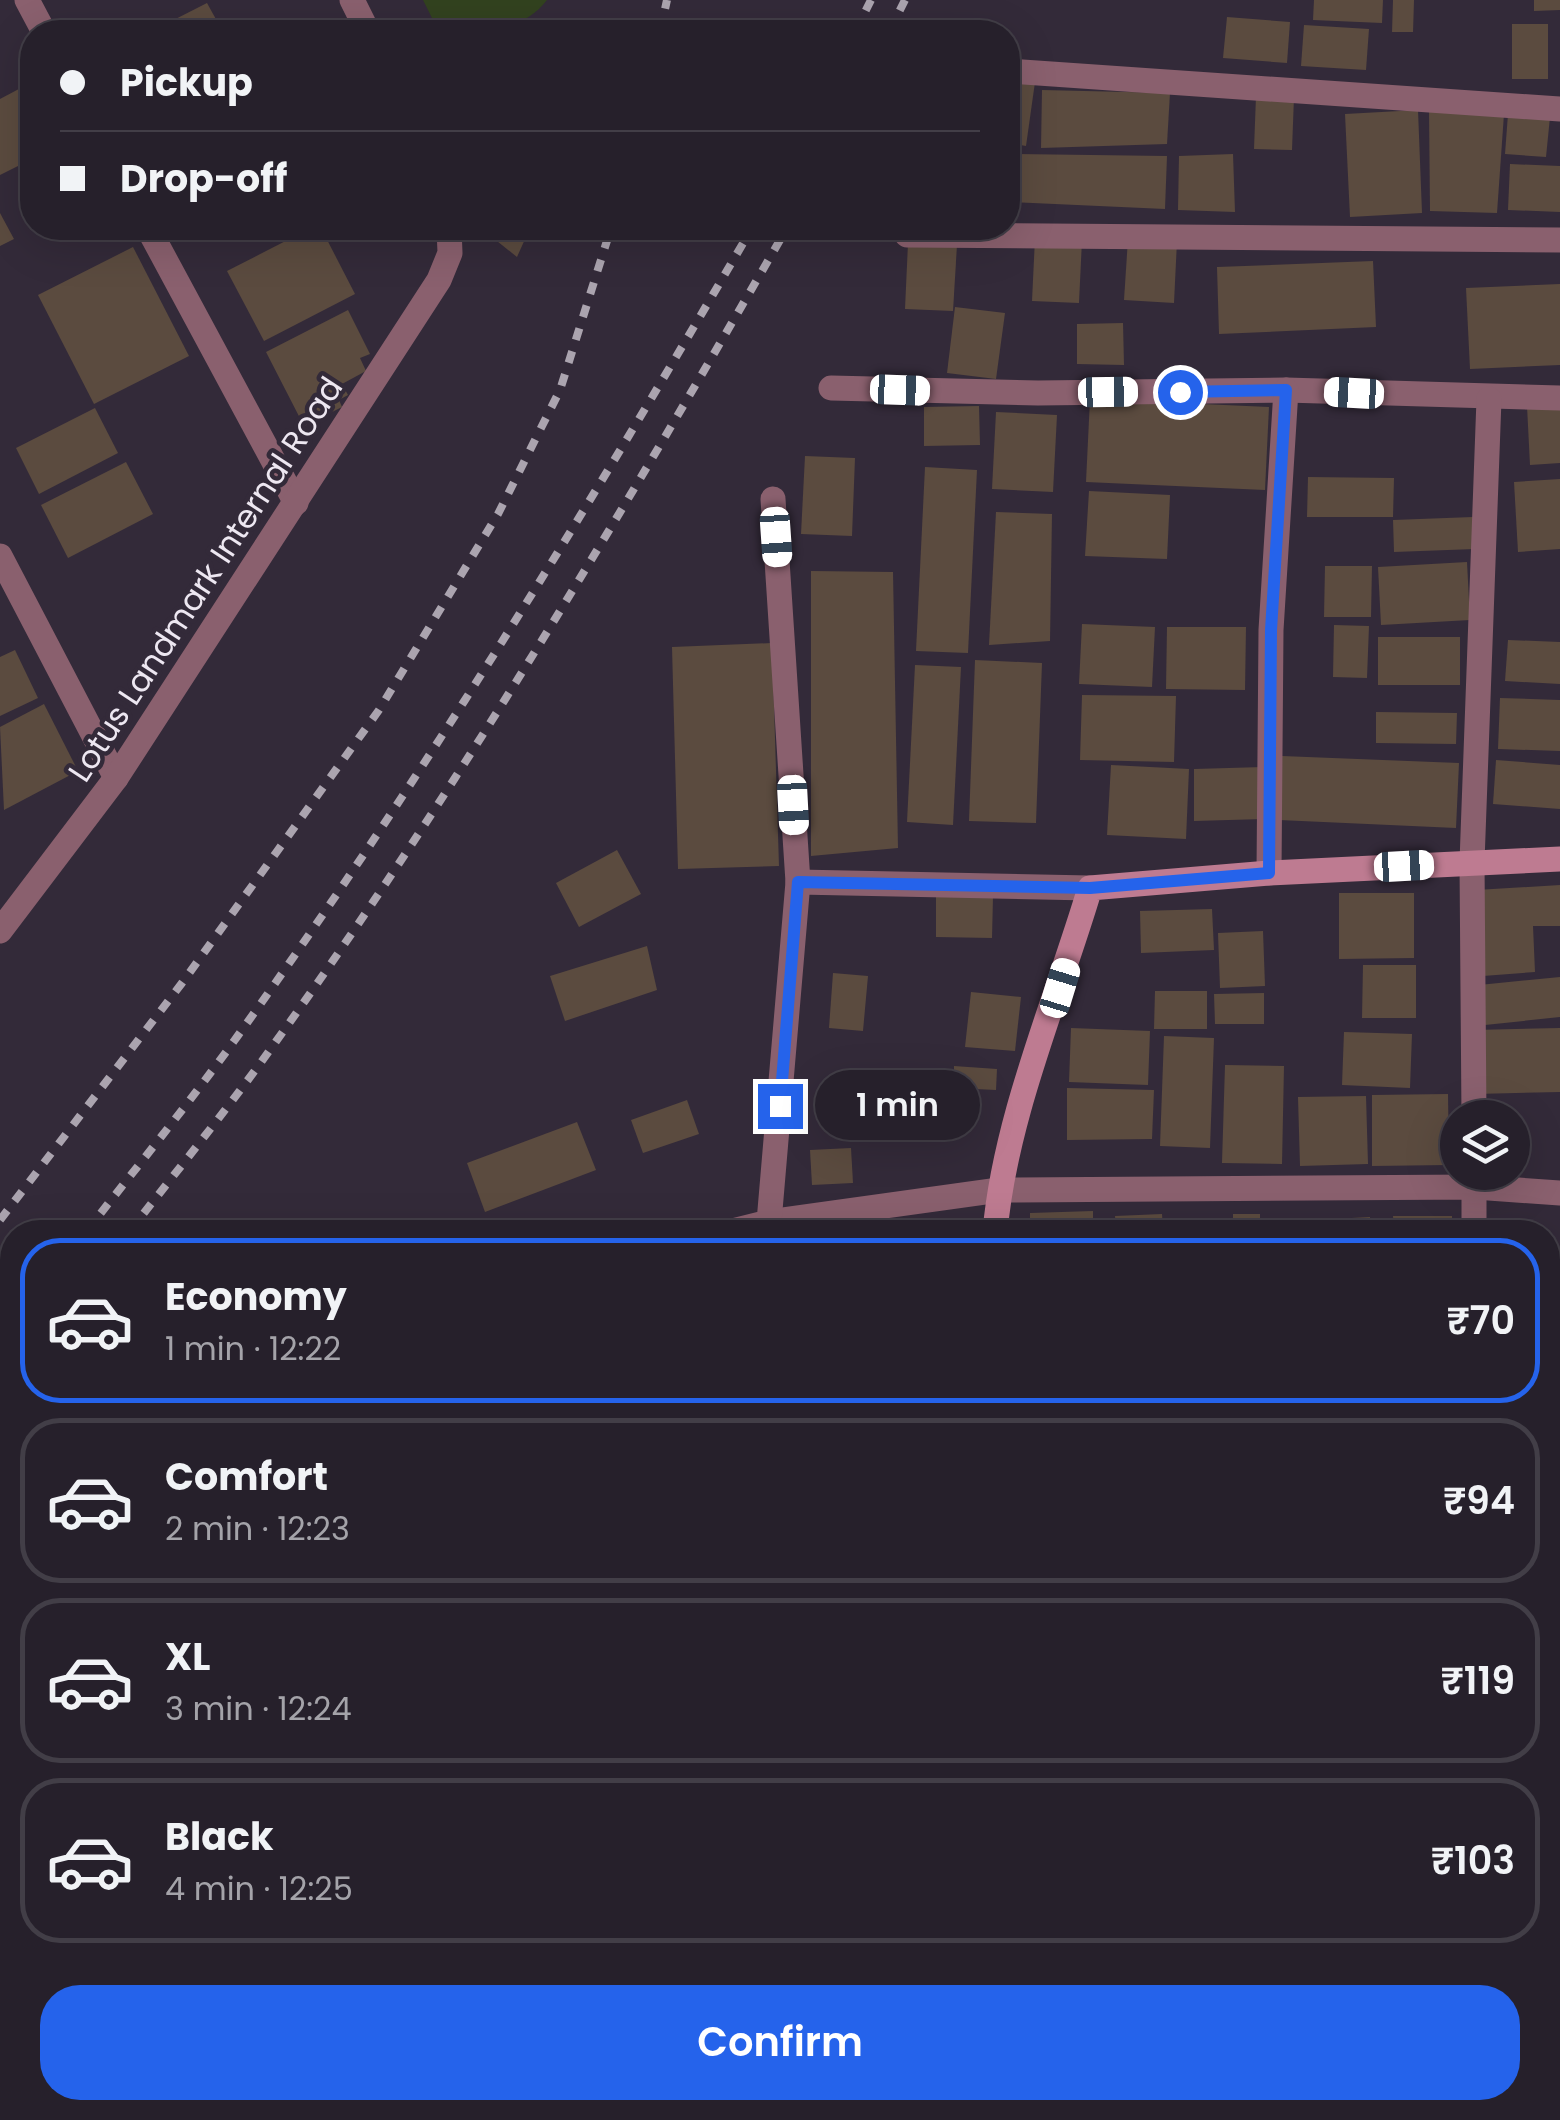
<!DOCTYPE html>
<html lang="en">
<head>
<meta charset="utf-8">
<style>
	body { margin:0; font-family:Poppins,sans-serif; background:#322d37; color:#f1f3f6; height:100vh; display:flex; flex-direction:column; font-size:38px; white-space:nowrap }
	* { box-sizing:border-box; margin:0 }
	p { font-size:32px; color:#a4a3a9 }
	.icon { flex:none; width:55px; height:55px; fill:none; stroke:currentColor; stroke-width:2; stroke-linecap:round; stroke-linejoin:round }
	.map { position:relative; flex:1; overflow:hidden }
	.side { position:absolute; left:0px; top:1220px; width:1560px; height:900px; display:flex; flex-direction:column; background:#26202b; border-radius:40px 40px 0 0; box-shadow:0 10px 40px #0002,0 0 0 2px #423e47 }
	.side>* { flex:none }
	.guide { position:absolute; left:20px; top:20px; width:1000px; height:220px; border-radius:40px; box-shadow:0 10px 40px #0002,0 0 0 2px #423e47; display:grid; align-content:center; height:220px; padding:0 40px; background:#26202b }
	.buttons { position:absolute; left:1440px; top:1100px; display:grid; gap:20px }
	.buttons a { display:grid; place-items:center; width:90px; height:90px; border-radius:50%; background:#26202b; box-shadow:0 10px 40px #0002,0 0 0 2px #423e47; font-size:50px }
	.end { position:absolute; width:45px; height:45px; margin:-22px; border:12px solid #2563eb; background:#fff; box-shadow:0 0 0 5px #fff }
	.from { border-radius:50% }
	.bubble { position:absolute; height:70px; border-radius:35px; background:#26202b; box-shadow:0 10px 40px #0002,0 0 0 2px #423e47; font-size:32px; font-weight:600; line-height:70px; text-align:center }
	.car { position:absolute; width:30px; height:60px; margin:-30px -15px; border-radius:12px; box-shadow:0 0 8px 2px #0007; background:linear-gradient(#fff 24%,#345 0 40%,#fff 0 76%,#345 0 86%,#fff 0) }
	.guide b { display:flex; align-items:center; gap:35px; height:95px; font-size:38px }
	.guide b+b { border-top:2px solid #423e47 }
	.guide i { width:25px; height:25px; background:#f1f3f6 }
	ul { padding:18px 0 0; list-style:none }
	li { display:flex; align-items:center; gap:30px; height:165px; margin:0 20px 15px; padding:0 20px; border:5px solid #423e47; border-radius:40px }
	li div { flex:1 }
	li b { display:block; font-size:38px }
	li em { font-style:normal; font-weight:600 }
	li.current { border-color:#2563eb }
	li>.icon { width:90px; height:90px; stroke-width:1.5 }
	.action { display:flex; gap:20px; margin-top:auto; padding:20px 40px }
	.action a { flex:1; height:115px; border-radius:40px; background:#2563eb; color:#fff; font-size:40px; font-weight:600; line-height:115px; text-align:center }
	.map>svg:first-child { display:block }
</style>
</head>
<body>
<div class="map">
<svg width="1560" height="2120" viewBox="0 0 1560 2120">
	<rect width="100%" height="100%" fill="#332a39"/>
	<path fill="#32421f" d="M423 0H547C522 33 478 33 439 32Z"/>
	<g fill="#5b4b3f">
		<path d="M1314 0H1383L1382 23 1313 20Z"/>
		<path d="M1393 0H1414L1413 32H1392Z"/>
		<path d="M1534 0H1560V10L1534 11Z"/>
		<path d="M207 3 223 32H150Z"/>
		<path d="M1227 17 1290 22 1287 63 1223 58Z"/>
		<rect x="1512" y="24" width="36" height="55"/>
		<path d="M1304 25 1369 29 1366 70 1301 66Z"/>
		<path d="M1008 78 1035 82 1026 146 1008 143Z"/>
		<path d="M32 82V159L0 175V99Z"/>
		<path d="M1042 90 1170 93 1167 144 1041 148Z"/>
		<path d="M1256 96 1294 97 1292 150 1254 149Z"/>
		<path d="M1429 109 1504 114 1497 213 1430 211Z"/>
		<path d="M1418 110 1422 213 1350 217 1345 114Z"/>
		<path d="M1508 114 1550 117 1546 157 1505 154Z"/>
		<path d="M1016 154 1167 156 1165 209 1013 202Z"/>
		<path d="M1233 154 1235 212 1178 210 1179 156Z"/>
		<path d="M1510 164 1560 166V212L1508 210Z"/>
		<path d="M0 213 14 239 0 246Z"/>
		<path d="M311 228H321L355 294 264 341 227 271Z"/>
		<path d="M489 228H530L517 257 487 233Z"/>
		<path d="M1035 238 1082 240 1079 303 1032 301Z"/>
		<path d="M1128 239 1177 241 1174 303 1124 300Z"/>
		<path d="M908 243 957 245 953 311 905 309Z"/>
		<path d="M133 247 189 356 94 404 38 295Z"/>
		<path d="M1373 261 1376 327 1219 334 1217 267Z"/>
		<path d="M1560 284V365L1470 369 1466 288Z"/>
		<path d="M955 307 1005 313 996 379 947 373Z"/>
		<path d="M348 310 370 354 360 358 366 371 342 384 348 395 339 400 342 407 304 426 266 352Z"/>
		<path d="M1123 323 1124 365 1077 364V324Z"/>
		<path d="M1090 399 1269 407 1265 490 1086 482Z"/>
		<path d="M1560 405V463L1530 465 1527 406Z"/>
		<path d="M979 406 980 445 924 446V407Z"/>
		<path d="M95 408 118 453 39 494 16 448Z"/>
		<path d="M996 412 1057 415 1053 492 992 489Z"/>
		<path d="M805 456 855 458 852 536 801 534Z"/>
		<path d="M126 462 153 514 68 558 41 505Z"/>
		<path d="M925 467 977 470 968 653 916 651Z"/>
		<path d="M1308 477 1394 478 1393 517H1307Z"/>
		<path d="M1560 479V549L1518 552 1514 482Z"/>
		<path d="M1089 491 1170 495 1167 559 1085 556Z"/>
		<path d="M996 512 1052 514 1050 641 989 645Z"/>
		<path d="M1473 517 1475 549 1394 552 1393 520Z"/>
		<path d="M1467 562 1470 620 1381 625 1378 567Z"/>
		<path d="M1325 566H1372L1371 617H1324Z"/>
		<path d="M811 571 893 572 898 848 811 856Z"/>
		<path d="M1082 624 1155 627 1152 687 1079 684Z"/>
		<path d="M1334 625 1369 626 1367 678 1333 677Z"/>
		<path d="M1167 627H1246L1245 690 1166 689Z"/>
		<rect x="1378" y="637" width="82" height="48"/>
		<path d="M1508 640 1560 642V684L1505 681Z"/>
		<path d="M772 643 779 866 678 869 672 647Z"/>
		<path d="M15 650 38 698 0 716V657Z"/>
		<path d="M975 660 1042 663 1036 823 969 821Z"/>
		<path d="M915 665 961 667 953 825 907 822Z"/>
		<path d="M1082 695 1176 696 1174 762 1080 760Z"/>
		<path d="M1500 698 1560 700V751L1498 749Z"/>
		<path d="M44 704 78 771 4 810 0 727Z"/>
		<path d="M1376 712 1457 713 1456 744 1376 743Z"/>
		<path d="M1282 756 1459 763 1456 828 1279 820Z"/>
		<path d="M1496 760 1560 765V809L1493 804Z"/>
		<path d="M1111 765 1189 769 1186 839 1107 835Z"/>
		<path d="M1263 767 1264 819 1194 821V769Z"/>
		<path d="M617 850 641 894 579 927 556 883Z"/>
		<path d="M1560 885V926H1533L1535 972 1483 976 1476 890Z"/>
		<path d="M1339 893H1414V958L1339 959Z"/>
		<path d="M936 897H993L992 938 936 937Z"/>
		<path d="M1212 909 1214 950 1141 953 1140 911Z"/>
		<path d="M1263 931 1265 986 1220 988 1218 933Z"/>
		<path d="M647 946 657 990 565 1021 550 976Z"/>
		<path d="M1363 965H1416V1018H1362Z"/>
		<path d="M833 973 868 976 863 1031 829 1028Z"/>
		<path d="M1560 977V1017L1485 1025 1479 985Z"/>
		<path d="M1155 991H1207V1029H1154Z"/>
		<path d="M971 992 1021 997 1015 1051 965 1047Z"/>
		<path d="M1264 993V1024H1215L1214 994Z"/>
		<path d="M1071 1028 1150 1031 1148 1085 1069 1082Z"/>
		<path d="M1560 1028V1092L1476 1094 1474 1030Z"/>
		<path d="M1344 1032 1412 1034 1410 1088 1342 1085Z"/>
		<path d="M1164 1036 1214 1038 1210 1148 1160 1146Z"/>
		<path d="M1225 1065 1284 1066 1282 1164 1222 1163Z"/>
		<path d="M954 1066 997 1069 996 1090 954 1088Z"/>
		<path d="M1067 1088 1154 1090 1152 1139 1067 1140Z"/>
		<path d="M1448 1094 1449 1165 1372 1166V1095Z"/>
		<path d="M1366 1096 1368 1164 1300 1166 1298 1097Z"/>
		<path d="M687 1100 699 1134 643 1153 631 1120Z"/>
		<path d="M577 1122 596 1170 485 1212 467 1163Z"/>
		<path d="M851 1148 853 1183 812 1185 810 1150Z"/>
		<path d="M1093 1211V1232H1030V1213Z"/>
		<path d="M1162 1214 1163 1232H1116L1115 1216Z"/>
		<rect x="1233" y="1214" width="27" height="18"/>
		<path d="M1393 1216H1452V1232H1394Z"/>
		<path d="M1370 1217V1232H1334L1333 1219Z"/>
		<rect x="1171" y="1220" width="21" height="12"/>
		<path d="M564 1221 568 1232H530Z"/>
		<rect x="1548" y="1256" width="12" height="58"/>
		<rect x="1548" y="1333" width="12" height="48"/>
		<path d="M1548 1420H1560V1451L1548 1452Z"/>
		<rect x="1548" y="1547" width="12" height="62"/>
		<path d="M1560 1663V1703H1548V1664Z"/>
		<path d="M704 2108H809L811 2120H706Z"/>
		<path d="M915 2108H952L955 2120H896L895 2112Z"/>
		<rect x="1198" y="2108" width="85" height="12"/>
	</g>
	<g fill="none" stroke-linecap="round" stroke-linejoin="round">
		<g stroke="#8a606e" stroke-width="25">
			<path d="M27 0 44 32"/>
			<path d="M352 0 368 32"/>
			<path d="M1008 71 1560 109"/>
			<path d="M148 228 296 503"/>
			<path d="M907 235 1560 240"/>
			<path d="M831 388 1038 393 1286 390 1560 398"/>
			<path d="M0 556 116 778"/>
			<path d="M1269 873 1271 630 1286 390"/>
			<path d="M798 882 1090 888"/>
			<path d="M0 931 116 778 439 280 450 253 449 228"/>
			<path d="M1474 1118 1472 862 1489 399"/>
			<path d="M769 1222 999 1190 1475 1187 1560 1193"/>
			<path d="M729 1232 769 1222 798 882 773 499"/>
			<path d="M1474 1232V1172"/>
			<path d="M1548 1506H1560"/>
			<path d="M0 1977 12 1974"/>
			<path d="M573 2108 575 2120"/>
			<path d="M847 2108 850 2120"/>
			<path d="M1462 2115V2120"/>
			<path d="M90 2120V2108"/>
		</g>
		<g stroke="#be7b91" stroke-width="25">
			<path d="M995 1232C1005 1117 1057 999 1090 888L1269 873 1560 859"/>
			<path d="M1134 2108 1138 2120"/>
		</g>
		<g stroke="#aba4af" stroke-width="8" stroke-dasharray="12 12" stroke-linecap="butt">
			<path d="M660 32 667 0"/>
			<path d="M855 32 871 0"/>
			<path d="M889 32 905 0"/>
			<path d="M0 1220 182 983 379 710 498 514 560 390 611 228"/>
			<path d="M86 1232C135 1169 187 1106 234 1041 422 780 590 505 752 228"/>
			<path d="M129 1232C172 1177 217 1122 259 1065 453 798 622 513 787 228"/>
			<path d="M0 1342 12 1326"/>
			<path d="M0 1396 12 1381"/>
		</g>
	</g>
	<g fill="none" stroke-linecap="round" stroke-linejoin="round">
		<path stroke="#2563eb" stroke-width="12" d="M780 1106 798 882 1090 888 1269 873 1271 630 1286 390 1180 392"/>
	</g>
	<g text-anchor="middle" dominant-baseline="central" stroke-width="9" stroke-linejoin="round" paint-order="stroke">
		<g font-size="32" fill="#ede7f1" stroke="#332a39">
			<text transform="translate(205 579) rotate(-57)">Lotus Landmark Internal Road</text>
		</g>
	</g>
</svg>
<div class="buttons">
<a><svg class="icon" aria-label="layers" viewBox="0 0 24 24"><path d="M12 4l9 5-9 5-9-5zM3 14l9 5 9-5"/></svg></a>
</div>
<i class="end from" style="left:1180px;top:392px"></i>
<i class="end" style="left:780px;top:1106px"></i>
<div class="bubble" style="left:815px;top:1070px;width:165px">1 min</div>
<i class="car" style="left:900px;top:390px;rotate:92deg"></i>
<i class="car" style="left:1108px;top:392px;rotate:89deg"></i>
<i class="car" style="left:1354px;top:393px;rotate:273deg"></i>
<i class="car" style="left:776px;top:537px;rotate:176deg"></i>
<i class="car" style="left:793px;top:805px;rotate:177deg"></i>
<i class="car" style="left:1404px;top:866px;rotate:87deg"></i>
<i class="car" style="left:1060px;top:988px;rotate:17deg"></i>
<div class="guide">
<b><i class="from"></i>Pickup</b>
<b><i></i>Drop-off</b>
</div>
<section class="side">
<ul>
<li class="current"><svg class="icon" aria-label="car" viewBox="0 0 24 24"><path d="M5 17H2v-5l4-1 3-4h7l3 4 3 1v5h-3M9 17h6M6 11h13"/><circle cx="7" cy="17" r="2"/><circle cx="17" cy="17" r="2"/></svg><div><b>Economy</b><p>1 min · 12:22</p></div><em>₹70</em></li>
<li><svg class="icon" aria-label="car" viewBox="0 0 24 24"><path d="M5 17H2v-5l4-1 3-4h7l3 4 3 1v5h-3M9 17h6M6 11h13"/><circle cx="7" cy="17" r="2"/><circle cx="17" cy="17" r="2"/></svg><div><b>Comfort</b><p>2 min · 12:23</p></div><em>₹94</em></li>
<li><svg class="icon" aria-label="car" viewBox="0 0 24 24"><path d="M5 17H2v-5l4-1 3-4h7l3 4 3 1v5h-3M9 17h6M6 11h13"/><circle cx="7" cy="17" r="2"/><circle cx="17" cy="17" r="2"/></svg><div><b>XL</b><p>3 min · 12:24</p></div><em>₹119</em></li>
<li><svg class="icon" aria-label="car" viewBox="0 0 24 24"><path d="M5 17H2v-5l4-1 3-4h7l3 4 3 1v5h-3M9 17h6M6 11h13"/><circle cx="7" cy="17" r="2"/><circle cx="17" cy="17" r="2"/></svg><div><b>Black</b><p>4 min · 12:25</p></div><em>₹103</em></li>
</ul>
<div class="action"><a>Confirm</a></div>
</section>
</div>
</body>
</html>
